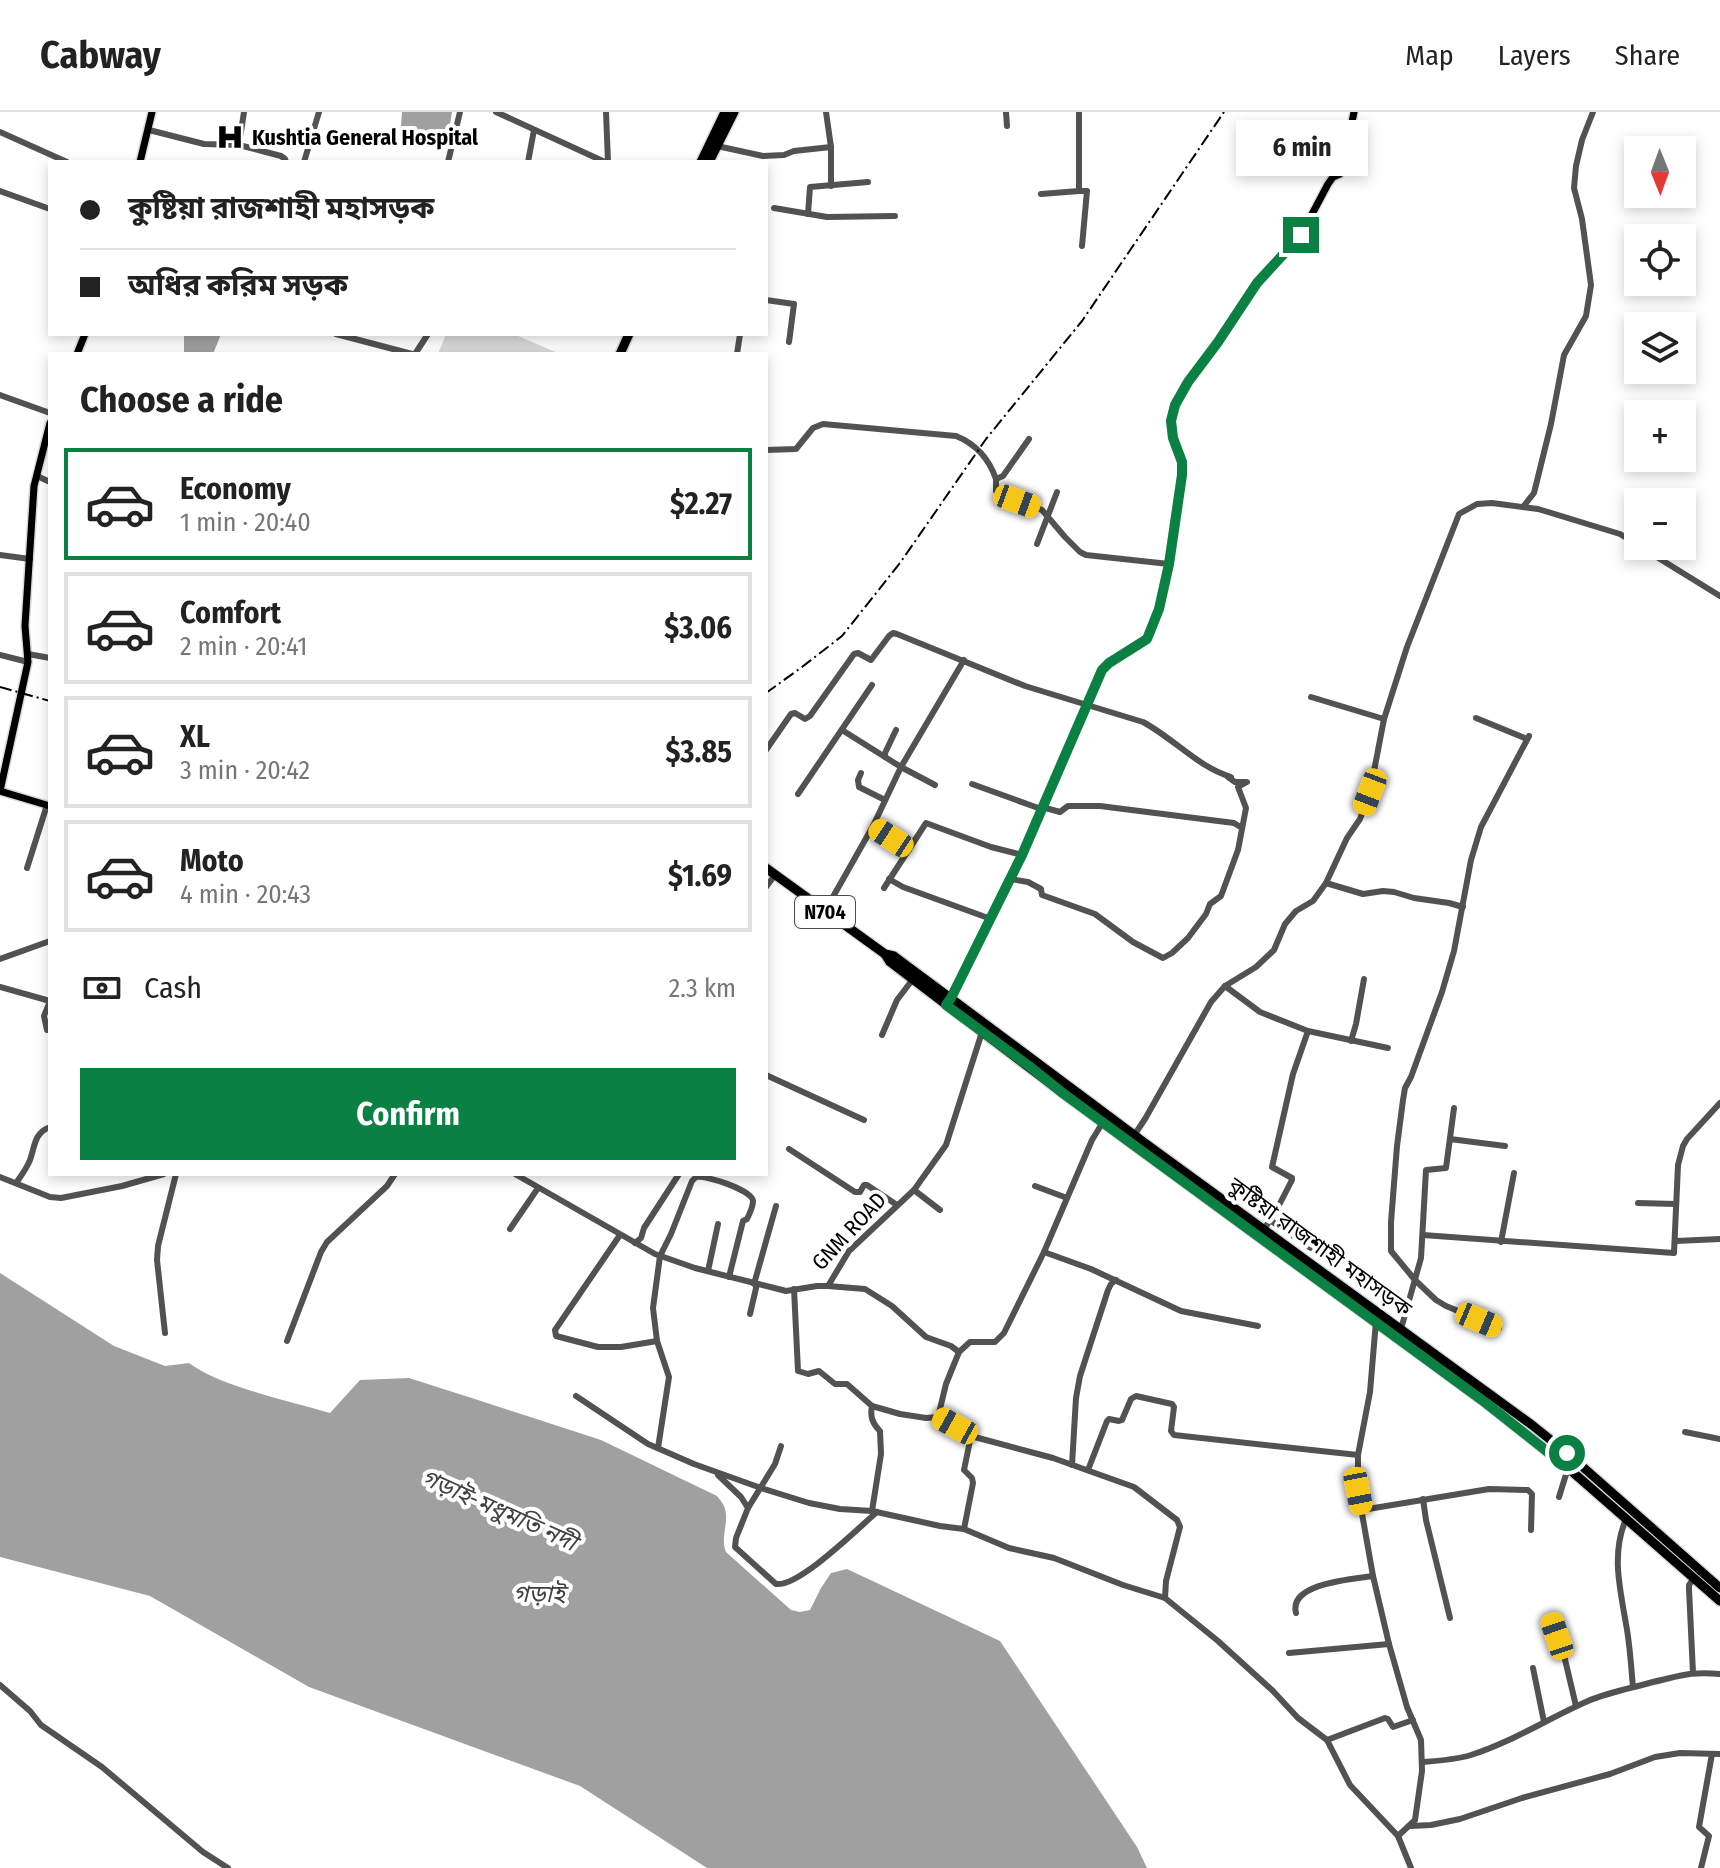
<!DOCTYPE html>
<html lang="en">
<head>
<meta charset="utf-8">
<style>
	body { margin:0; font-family:"Fira Sans Condensed","Noto Sans Bengali",sans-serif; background:#f6f6f6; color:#222; height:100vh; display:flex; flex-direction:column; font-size:30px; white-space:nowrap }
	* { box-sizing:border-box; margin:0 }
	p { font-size:26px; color:#767676 }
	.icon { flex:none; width:44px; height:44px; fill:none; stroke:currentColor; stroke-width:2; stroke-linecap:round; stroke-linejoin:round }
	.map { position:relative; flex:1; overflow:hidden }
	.sheet { position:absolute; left:48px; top:240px; width:720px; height:824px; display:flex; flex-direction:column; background:#fff; border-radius:0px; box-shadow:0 4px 12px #0003 }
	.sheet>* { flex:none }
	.banner { position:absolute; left:48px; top:48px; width:720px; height:176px; border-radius:0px; box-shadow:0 4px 12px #0003; display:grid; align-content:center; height:176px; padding:0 32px; background:#fff }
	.needle { width:52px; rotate:179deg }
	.controls { position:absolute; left:1624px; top:24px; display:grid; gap:16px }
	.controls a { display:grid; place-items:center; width:72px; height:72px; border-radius:0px; background:#fff; box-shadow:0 4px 12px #0003; font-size:40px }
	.end { position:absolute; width:36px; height:36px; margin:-18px; border:10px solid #0b8043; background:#fff; box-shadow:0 0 0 4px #fff }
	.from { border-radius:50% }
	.bubble { position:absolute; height:56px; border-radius:0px; background:#fff; box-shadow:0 4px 12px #0003; font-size:26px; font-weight:700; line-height:56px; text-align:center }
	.car { position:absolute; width:24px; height:48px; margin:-24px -12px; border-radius:10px; box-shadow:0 0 6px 2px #0007; background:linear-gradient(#f5c518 24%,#345 0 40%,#f5c518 0 76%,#345 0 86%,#f5c518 0) }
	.banner b { display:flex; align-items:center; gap:28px; height:76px; font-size:30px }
	.banner b+b { border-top:2px solid #e0e0e0 }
	.banner i { width:20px; height:20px; background:#222 }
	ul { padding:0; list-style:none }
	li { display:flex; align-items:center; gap:24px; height:112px; margin:0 16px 12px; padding:0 16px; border:4px solid #e0e0e0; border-radius:0px }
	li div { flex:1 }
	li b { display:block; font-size:30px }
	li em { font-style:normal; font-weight:700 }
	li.selected { border-color:#0b8043 }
	li>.icon { width:72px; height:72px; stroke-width:1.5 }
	h2 { padding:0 32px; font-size:36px; line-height:96px }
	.pay { display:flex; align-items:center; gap:20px; height:88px; padding:0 32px; font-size:30px }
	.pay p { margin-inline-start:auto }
	.primary-button { display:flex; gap:16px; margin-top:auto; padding:16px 32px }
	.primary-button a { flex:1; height:92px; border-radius:0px; background:#0b8043; color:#fff; font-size:32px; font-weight:700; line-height:92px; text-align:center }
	header { display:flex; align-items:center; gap:48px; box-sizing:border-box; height:112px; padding:0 40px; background:#fff; border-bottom:2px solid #e0e0e0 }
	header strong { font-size:38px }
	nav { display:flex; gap:44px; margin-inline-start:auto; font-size:28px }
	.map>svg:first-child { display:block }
</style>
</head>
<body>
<header>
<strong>Cabway</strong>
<nav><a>Map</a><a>Layers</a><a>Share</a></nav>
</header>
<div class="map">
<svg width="1720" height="1756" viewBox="0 0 1720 1756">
	<rect width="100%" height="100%" fill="#fff"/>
	<path fill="#d9d9d9" d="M446 222H518V224L560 242H438Z"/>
	<g fill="#a0a0a0">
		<path d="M402 0H452L447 30 439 35 400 27Z"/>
		<path d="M184 222H221L213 242H184Z"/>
		<path d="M0 1161 114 1234 165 1254 189 1251C221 1275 290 1289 330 1301L360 1268 409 1266 481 1289 601 1328 717 1384C720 1388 724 1392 725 1397 729 1411 720 1426 726 1440L791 1498 800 1500 810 1498 821 1476 831 1461 847 1457 1000 1529 1137 1735 1147 1756H707L580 1674 309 1575 150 1484 0 1445Z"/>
	</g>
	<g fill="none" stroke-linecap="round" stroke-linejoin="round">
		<g stroke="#dbdbdb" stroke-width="10">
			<g id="major">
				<path d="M140 50 152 0"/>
				<path d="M77 242 85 222"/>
				<path d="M0 679 28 550 25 514 34 374 50 311"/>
				<path d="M0 679 50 694"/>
				<path d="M950 888 1022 743 1102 558 1109 551 1147 527 1159 497 1169 452 1182 363V350L1173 326 1171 309 1175 293 1188 270 1218 230 1257 171 1301 123 1328 72 1333 65 1340 62 1344 50 1354 0"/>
			</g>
		</g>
		<g stroke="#dbdbdb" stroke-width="12">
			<g id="highway">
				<path d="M701 50 725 0"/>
				<path d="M709 50 734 0"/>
				<path d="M620 242 629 222"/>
				<path d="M766 756 885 842 894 844 1145 1031 1532 1313 1567 1341 1720 1476"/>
				<path d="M885 842 890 850 1064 982 1486 1291 1568 1356 1720 1489"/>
			</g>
		</g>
		<g stroke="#525252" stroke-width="6">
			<path d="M244 0 239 33 281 44 285 47 286 50"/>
			<path d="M496 0 605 50"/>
			<path d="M606 0 608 50"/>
			<path d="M826 0 831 35V74"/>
			<path d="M1006 0 1007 14"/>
			<path d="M149 18 204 32 239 33"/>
			<path d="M0 20 67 50"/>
			<path d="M717 34 763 44 784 43 794 39 831 35"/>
			<path d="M304 50 319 0"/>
			<path d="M448 50 460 0"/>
			<path d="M528 50 534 18"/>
			<path d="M0 79 50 97"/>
			<path d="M1079 79H1087L1082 134"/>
			<path d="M1041 82 1079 79V0"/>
			<path d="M774 96 827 105 895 104"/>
			<path d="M808 102 810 75 868 70"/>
			<path d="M766 188 794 192 789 230"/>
			<path d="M336 222 412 242"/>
			<path d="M415 242 428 222"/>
			<path d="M737 242 740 222"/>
			<path d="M0 283 50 301"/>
			<path d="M1029 327 1003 364 996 367V379L1042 398 1065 425 1080 440 1086 443 1169 452"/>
			<path d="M766 338 796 337 813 316 823 312 956 324C976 332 989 347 996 367"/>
			<path d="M37 364 50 370"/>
			<path d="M1523 395 1534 381 1551 312 1564 243 1586 204 1591 173 1582 107 1574 76 1576 54 1582 28 1593 0"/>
			<path d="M1037 432 1057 380"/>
			<path d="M1639 434 1720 484"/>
			<path d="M0 443 30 447"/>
			<path d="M28 542 50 546"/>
			<path d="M0 543 28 550"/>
			<path d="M1311 585 1384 607"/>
			<path d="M1476 606 1527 627"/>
			<path d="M842 618 885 645"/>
			<path d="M896 618 885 641V645L901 655 935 673"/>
			<path d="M766 638 791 602 795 601 805 607 810 604 854 542 858 541 871 548 889 524 893 521 897 522 1025 574 1143 610C1173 626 1198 655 1231 665"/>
			<path d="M861 661 858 668 859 675 885 688"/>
			<path d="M972 672 1041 697"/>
			<path d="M798 682 872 573"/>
			<path d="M1042 695 1060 700 1068 694H1100L1234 711 1242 716"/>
			<path d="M873 714 909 738"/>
			<path d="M27 756 47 693"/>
			<path d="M889 767 903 775 991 807"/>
			<path d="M1010 767 1028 770 1041 777 1042 783 1095 802 1133 830 1163 846 1172 841 1188 826 1206 802 1210 792 1221 784 1238 738 1246 696 1238 675 1247 670H1235L1228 665"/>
			<path d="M1326 771 1363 782 1383 779 1394 780 1414 786 1449 791 1463 795"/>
			<path d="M766 775 775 763"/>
			<path d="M884 776 926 711 991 735 1022 743"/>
			<path d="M825 799 873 714 901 655 964 548"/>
			<path d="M0 847 50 829"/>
			<path d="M1225 874 1260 900 1308 919 1388 936"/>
			<path d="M0 875 50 889"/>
			<path d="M47 918 44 904 50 889"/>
			<path d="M882 923 897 888 913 867"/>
			<path d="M1351 929 1356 912 1364 867"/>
			<path d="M766 963 864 1008"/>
			<path d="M1135 1022 1145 1007 1211 890 1225 874 1256 855 1274 838 1285 812 1296 799 1313 789 1326 771 1347 726 1360 707 1370 680 1384 607 1407 535 1459 402 1477 392 1492 391 1538 397 1620 422 1638 433"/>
			<path d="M1450 1027 1505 1034"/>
			<path d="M789 1037 855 1080H860L864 1073H867L897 1093"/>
			<path d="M515 1062 655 1142 695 1156 786 1179 817 1174H828L849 1139 914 1078 946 1033 982 920"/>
			<path d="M0 1065 50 1085 61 1086 122 1074 164 1062"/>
			<path d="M16 1071C21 1064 27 1056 30 1048 35 1034 34 1021 50 1015"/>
			<path d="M1035 1074 1067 1086"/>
			<path d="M914 1078 940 1098"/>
			<path d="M1638 1091 1676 1092"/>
			<path d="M1270 1108 1311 1136"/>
			<path d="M510 1117 538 1076"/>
			<path d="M1264 1117 1275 1101 1292 1068V1066L1272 1055 1293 962 1308 919"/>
			<path d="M620 1123 555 1218 556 1224 598 1235H621L657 1229"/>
			<path d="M1423 1123 1674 1141 1678 1053 1683 1034 1687 1027 1720 991"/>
			<path d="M1676 1129 1720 1127"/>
			<path d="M1501 1130 1514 1061"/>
			<path d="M635 1131 641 1126 644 1116 679 1062"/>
			<path d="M1044 1140 1091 1157 1181 1199 1258 1214"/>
			<path d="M708 1159 718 1112"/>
			<path d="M754 1172 776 1094"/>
			<path d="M828 1174 865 1177 892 1194 926 1225 951 1234 959 1240"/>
			<path d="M794 1177 798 1259 808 1262 819 1259 835 1272H847L872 1294 900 1302 926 1306 938 1305 971 1324 1053 1346 1134 1375 1177 1408 1180 1415 1166 1469 1165 1486"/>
			<path d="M750 1202 757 1172"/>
			<path d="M1376 1209 1370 1280 1358 1343V1379L1373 1464 1389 1532 1407 1595 1421 1628 1422 1659 1415 1708 1398 1724 1411 1756"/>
			<path d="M1499 1216 1446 1194 1436 1188 1415 1168 1391 1139V1110L1397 1034 1403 988 1405 976 1411 965 1442 880 1454 839 1471 748 1481 715 1529 624"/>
			<path d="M1401 1217 1421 1146 1426 1058 1446 1056 1454 996"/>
			<path d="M165 1221 157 1148 158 1134 176 1062"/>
			<path d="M287 1229 321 1140 327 1130 387 1074 395 1062"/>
			<path d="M576 1284 648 1332 694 1352 761 1376 809 1391 840 1397 872 1399 940 1414 964 1417 1009 1436 1054 1446 1123 1473 1165 1486 1218 1529 1273 1579 1298 1606 1327 1628 1350 1673 1398 1724"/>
			<path d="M872 1294C870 1304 872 1311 880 1319L881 1342 872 1399"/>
			<path d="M938 1305 946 1272 959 1240 970 1230H995L1004 1221 1044 1140 1092 1028 1103 1010"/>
			<path d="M1685 1320 1720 1327"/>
			<path d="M658 1336 669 1265 657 1229 653 1196 660 1144 671 1122 692 1069 696 1065C706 1063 752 1078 753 1089 753 1094 749 1103 747 1107L743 1109 729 1165"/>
			<path d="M1072 1353 1076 1286 1080 1264 1108 1178 1111 1172 1116 1168"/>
			<path d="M1088 1358 1107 1309 1109 1307 1119 1309 1122 1308 1131 1287 1136 1284 1172 1292 1174 1295 1171 1319 1174 1323 1358 1343"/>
			<path d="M718 1363 741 1385 748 1396 736 1426 735 1435 776 1472C799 1475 857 1417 877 1400"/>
			<path d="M1559 1385 1568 1356"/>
			<path d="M1423 1387 1426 1408 1450 1506"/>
			<path d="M748 1396 775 1352 781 1334"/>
			<path d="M1362 1398 1489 1377 1528 1378 1532 1382 1531 1418"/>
			<path d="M1626 1407C1611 1442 1620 1476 1626 1512 1630 1533 1631 1554 1633 1575"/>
			<path d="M964 1417 973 1371 972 1366 964 1358 971 1324"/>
			<path d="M1296 1501C1288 1471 1354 1467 1373 1464"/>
			<path d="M1552 1508 1563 1539 1576 1594"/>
			<path d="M1289 1541 1389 1532"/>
			<path d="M1533 1556 1544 1610"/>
			<path d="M1693 1561 1689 1477V1473L1694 1466"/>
			<path d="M0 1573 30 1599 41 1613 102 1655 203 1740 228 1756"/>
			<path d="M1327 1628 1385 1606 1388 1607 1393 1615 1413 1608"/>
			<path d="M1422 1650C1438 1649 1455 1648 1471 1643 1512 1630 1549 1606 1588 1589 1609 1580 1632 1576 1653 1570 1680 1564 1691 1559 1720 1562"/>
			<path d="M1411 1714 1431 1713 1460 1707 1522 1686 1610 1662 1655 1645 1680 1641 1720 1642"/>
			<path d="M1701 1756 1709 1724 1699 1715 1712 1642"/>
		</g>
		<use href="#major" stroke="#000" stroke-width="7"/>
		<use href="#highway" stroke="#000" stroke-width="9"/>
		<g stroke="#000" stroke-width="2" stroke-dasharray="12 4 2 4" stroke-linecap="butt">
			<path d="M0 575 50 589"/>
			<path d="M766 581 802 555 842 524 900 451 986 327 1082 209 1224 0"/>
		</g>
	</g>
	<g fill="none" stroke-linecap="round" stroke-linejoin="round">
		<path stroke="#0b8043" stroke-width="10" d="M1301 123 1257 171 1218 230 1188 270 1175 293 1171 309 1173 326 1182 350V363L1169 452 1159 497 1147 527 1109 551 1102 558 1022 743 951 886 946 893 1029 954 1064 982 1486 1291 1558 1348 1567 1341"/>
	</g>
	<defs>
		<g id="hospital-bare" transform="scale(2.16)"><path d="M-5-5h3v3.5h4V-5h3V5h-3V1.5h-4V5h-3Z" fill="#000" stroke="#fff" stroke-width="2.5" paint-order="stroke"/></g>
	</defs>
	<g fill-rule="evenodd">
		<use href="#hospital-bare" x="230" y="25"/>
	</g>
	<g text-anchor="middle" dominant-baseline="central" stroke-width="8" stroke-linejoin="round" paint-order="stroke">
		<rect fill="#fff" stroke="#4c4c4c" stroke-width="2" x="795" y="784" width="60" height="32" rx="6"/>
		<g font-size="20" font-weight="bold" fill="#000">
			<text x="825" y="800">N704</text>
		</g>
		<g font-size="22" font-weight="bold" fill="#000" stroke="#fff" text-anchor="start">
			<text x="252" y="25">Kushtia General Hospital</text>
		</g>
		<g font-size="22" fill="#000" stroke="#fff">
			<text transform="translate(849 1119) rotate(-47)">GNM ROAD</text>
			<text transform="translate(1320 1135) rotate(36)">কুষ্টিয়া রাজশাহী মহাসড়ক</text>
		</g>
		<g font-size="24" font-style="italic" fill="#414141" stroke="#fff">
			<text transform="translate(499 1398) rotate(24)">গড়াই-মধুমতি নদী</text>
			<text x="539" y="1482">গড়াই</text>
		</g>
	</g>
</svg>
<div class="controls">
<a><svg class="needle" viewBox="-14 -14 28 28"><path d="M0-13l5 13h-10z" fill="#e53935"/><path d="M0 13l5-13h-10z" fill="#767676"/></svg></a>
<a><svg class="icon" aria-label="locate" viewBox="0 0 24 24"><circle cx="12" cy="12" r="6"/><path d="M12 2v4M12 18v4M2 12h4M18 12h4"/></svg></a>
<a><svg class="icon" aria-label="layers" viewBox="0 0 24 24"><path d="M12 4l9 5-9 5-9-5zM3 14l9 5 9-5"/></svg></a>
<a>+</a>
<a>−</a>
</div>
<i class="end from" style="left:1567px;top:1341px"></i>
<i class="end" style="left:1301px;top:123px"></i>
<div class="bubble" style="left:1236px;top:8px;width:132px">6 min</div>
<i class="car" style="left:1017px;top:389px;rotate:110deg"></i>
<i class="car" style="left:1370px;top:680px;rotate:201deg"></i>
<i class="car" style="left:891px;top:726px;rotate:303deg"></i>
<i class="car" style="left:1479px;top:1208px;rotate:113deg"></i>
<i class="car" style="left:955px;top:1314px;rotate:299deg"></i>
<i class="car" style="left:1358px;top:1379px;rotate:169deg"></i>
<i class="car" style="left:1557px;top:1524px;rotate:341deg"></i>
<div class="banner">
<b><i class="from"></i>কুষ্টিয়া রাজশাহী মহাসড়ক</b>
<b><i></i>অধির করিম সড়ক</b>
</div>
<section class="sheet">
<h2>Choose a ride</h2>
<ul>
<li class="selected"><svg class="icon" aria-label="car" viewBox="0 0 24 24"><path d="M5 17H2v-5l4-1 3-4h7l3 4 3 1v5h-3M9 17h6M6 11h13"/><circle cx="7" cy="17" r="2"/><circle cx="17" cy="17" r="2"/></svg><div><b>Economy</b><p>1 min · 20:40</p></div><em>$2.27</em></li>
<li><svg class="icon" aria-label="car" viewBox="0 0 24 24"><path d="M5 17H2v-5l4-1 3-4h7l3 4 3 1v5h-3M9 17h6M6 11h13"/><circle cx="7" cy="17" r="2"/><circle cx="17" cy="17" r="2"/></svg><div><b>Comfort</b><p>2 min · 20:41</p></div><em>$3.06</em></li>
<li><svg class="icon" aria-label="car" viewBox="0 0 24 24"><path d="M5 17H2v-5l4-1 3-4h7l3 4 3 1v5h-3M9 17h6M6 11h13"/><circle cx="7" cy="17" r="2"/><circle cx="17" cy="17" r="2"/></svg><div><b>XL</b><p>3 min · 20:42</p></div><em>$3.85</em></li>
<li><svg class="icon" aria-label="car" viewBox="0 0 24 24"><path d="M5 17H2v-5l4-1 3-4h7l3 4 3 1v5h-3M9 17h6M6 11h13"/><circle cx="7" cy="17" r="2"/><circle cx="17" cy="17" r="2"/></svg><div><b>Moto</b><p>4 min · 20:43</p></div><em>$1.69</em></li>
</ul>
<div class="pay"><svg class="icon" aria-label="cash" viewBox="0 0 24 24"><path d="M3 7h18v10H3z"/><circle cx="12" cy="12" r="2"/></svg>Cash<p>2.3 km</p></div>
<div class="primary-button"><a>Confirm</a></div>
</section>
</div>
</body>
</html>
